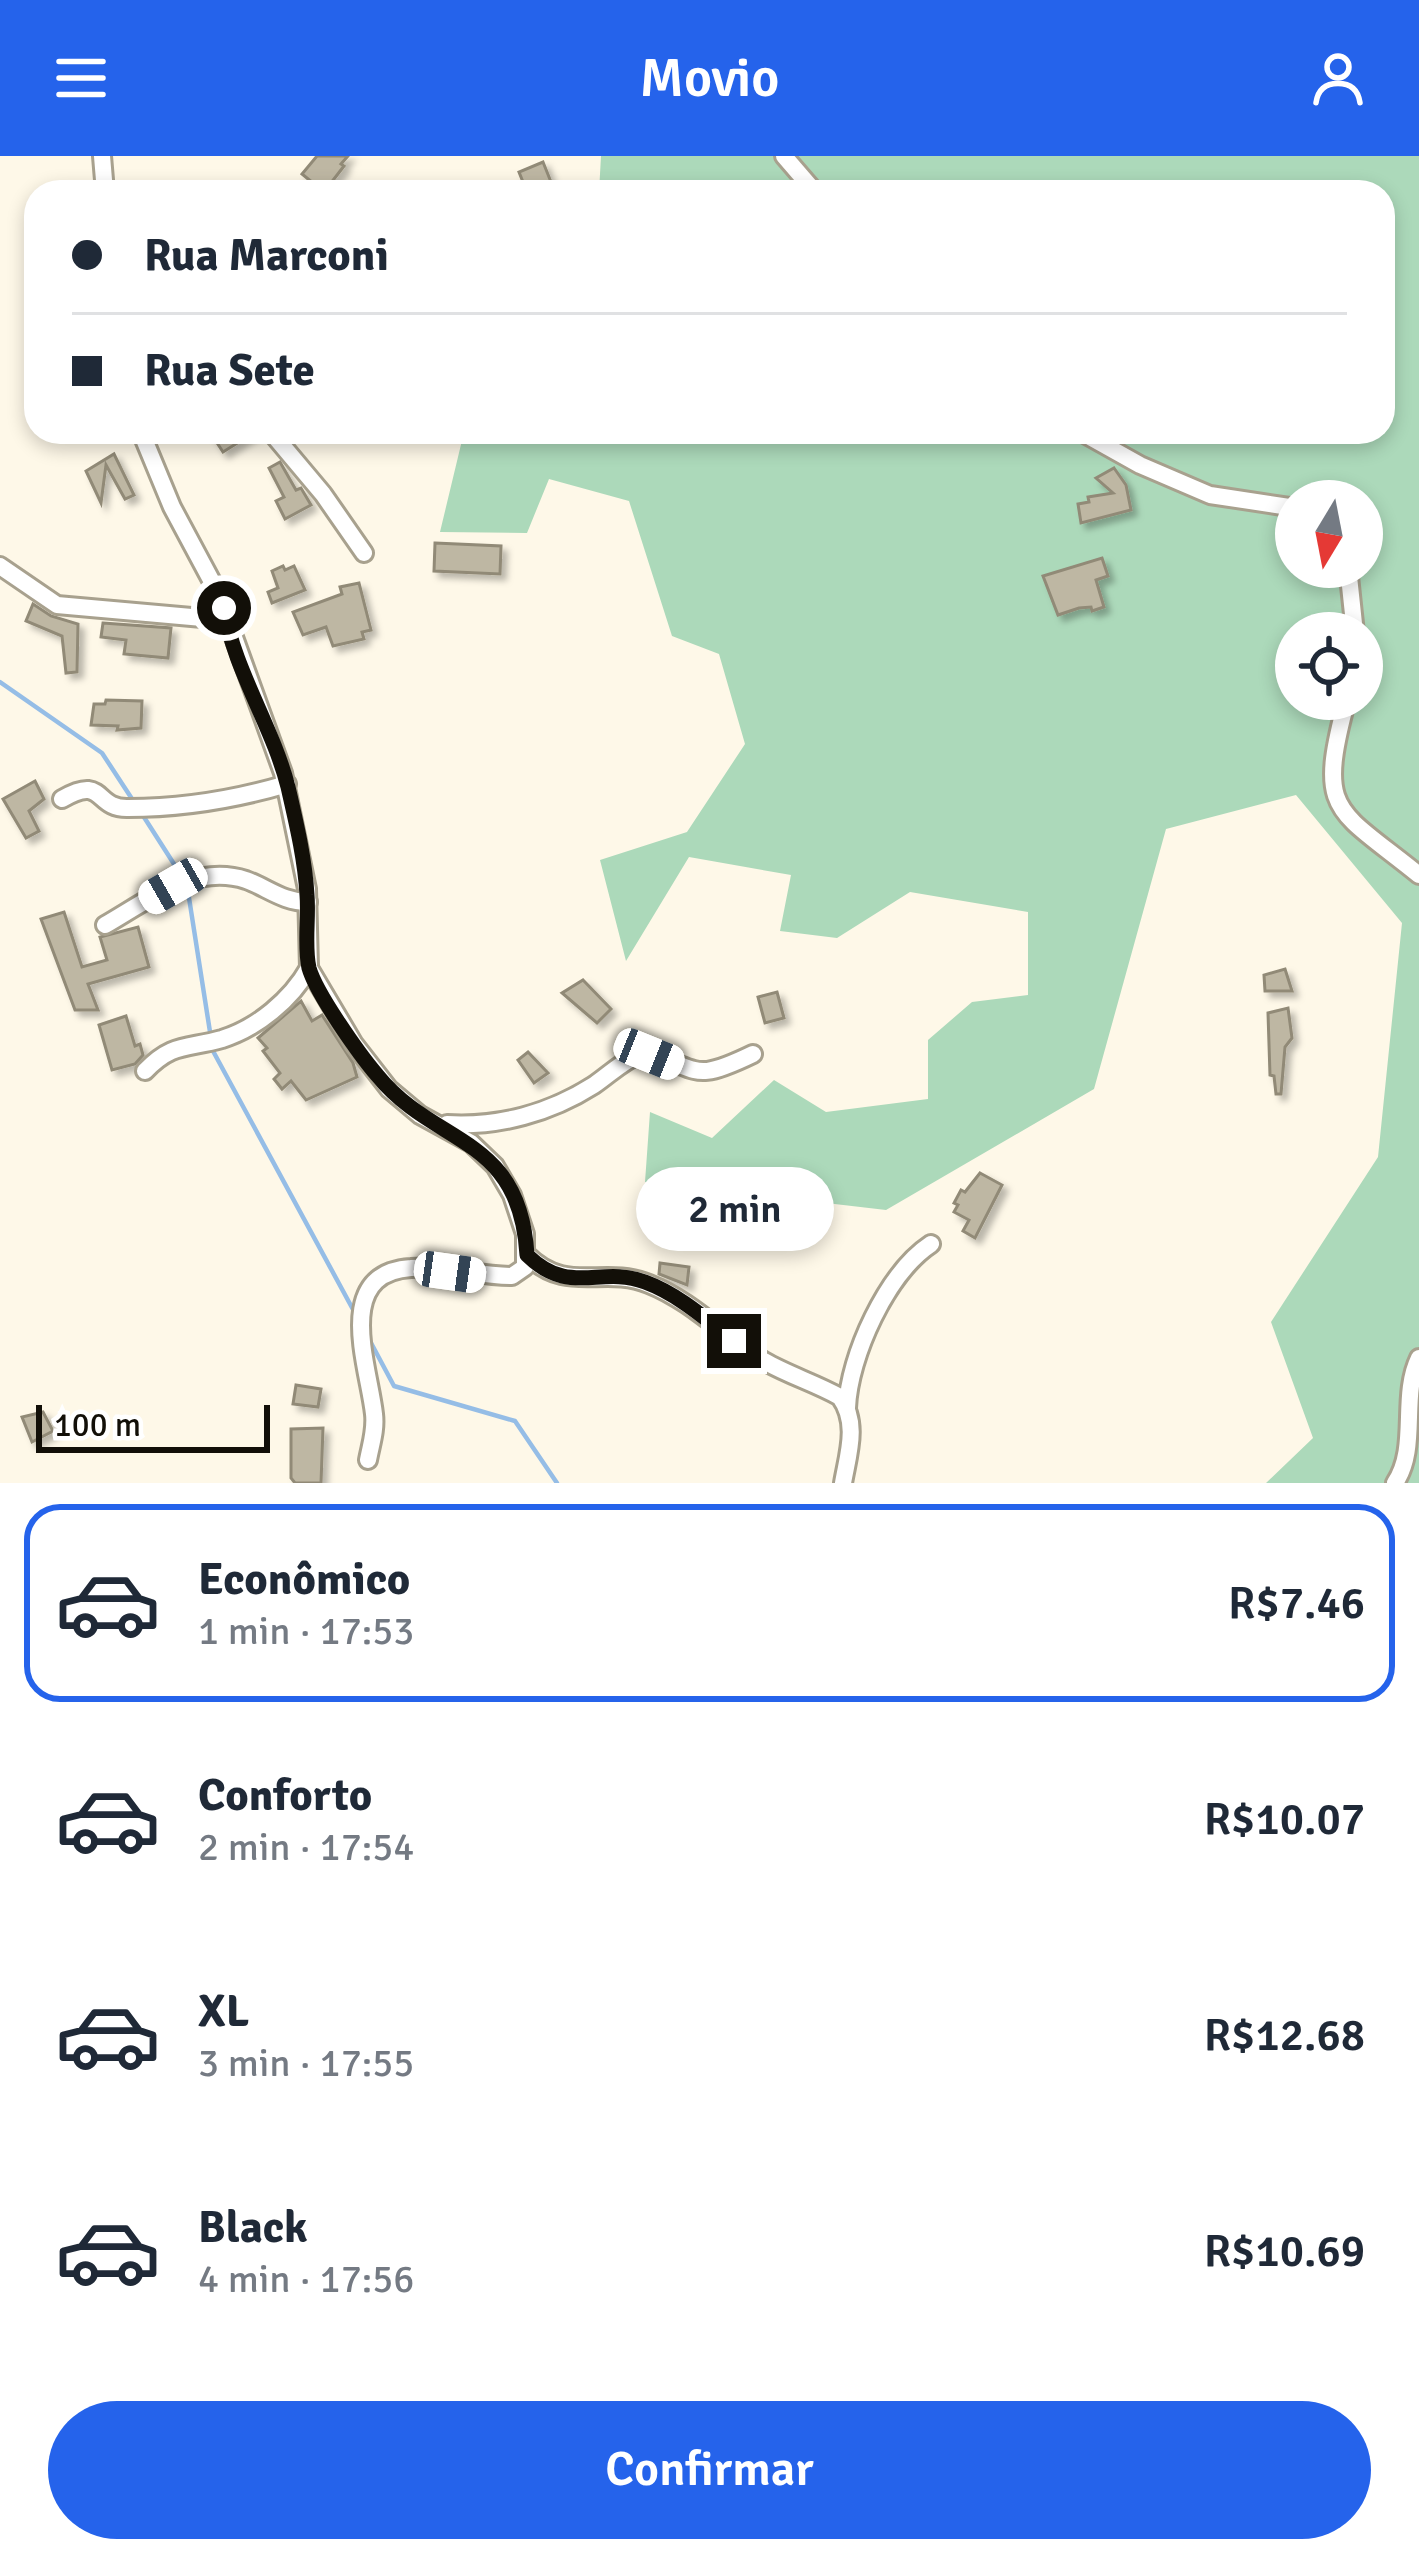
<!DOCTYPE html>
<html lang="pt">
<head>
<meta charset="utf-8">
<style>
	body { margin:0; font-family:Signika,sans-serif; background:#f2f2f3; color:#1f2937; height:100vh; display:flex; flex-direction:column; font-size:45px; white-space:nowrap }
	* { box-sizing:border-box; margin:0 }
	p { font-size:39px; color:#747a83 }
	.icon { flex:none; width:66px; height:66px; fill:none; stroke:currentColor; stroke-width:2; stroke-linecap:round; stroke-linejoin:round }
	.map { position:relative; height:1327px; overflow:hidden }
	.sheet { display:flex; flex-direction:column; background:#fff; flex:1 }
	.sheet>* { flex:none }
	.hud { position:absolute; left:24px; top:24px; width:1371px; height:264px; border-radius:36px; box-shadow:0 6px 18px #0003; display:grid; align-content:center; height:264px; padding:0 48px; background:#fff }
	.needle { width:78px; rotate:190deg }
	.buttons { position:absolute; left:1275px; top:324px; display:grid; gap:24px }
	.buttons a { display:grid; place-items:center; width:108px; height:108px; border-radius:50%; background:#fff; box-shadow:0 6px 18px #0003; font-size:60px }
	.scale { position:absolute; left:36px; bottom:30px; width:234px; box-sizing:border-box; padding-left:12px; border:6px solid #120f08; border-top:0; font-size:33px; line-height:42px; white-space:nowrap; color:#120f08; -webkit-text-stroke:9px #fff; paint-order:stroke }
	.end { position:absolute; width:54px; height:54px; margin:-27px; border:15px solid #120f08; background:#fff; box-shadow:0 0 0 6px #fff }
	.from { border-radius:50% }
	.bubble { position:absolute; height:84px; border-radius:42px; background:#fff; box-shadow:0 6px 18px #0003; font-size:39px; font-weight:600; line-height:84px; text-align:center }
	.car { position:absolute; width:36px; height:72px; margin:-36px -18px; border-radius:15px; box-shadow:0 0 9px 3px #0007; background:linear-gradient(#fff 24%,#345 0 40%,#fff 0 76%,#345 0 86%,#fff 0) }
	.hud b { display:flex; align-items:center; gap:42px; height:114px; font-size:45px }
	.hud b+b { border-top:3px solid #e0e1e3 }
	.hud i { width:30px; height:30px; background:#1f2937 }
	ul { padding:21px 0 0; list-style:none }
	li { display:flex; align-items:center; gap:36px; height:198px; margin:0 24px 18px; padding:0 24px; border:6px solid transparent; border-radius:36px }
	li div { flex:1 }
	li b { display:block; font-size:45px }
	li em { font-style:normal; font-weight:600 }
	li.active { border-color:#2563eb }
	li>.icon { width:108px; height:108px; stroke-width:1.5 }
	.cta { display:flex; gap:24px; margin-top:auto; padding:24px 48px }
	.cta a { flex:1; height:138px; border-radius:72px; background:#2563eb; color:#fff; font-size:48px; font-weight:600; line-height:138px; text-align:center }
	header { display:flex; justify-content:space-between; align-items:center; height:156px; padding:0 48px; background:#2563eb; color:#fff; font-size:54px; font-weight:600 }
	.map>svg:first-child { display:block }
</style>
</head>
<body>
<header><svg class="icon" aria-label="menu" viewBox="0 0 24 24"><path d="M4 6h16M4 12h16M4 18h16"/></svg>Movio<svg class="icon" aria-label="person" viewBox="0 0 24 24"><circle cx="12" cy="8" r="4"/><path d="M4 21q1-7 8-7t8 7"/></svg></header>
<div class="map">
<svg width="1419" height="1327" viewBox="0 0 1419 1327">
	<defs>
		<filter id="shadow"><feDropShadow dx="5.5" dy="5.5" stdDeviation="3" flood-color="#0004"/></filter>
	</defs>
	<rect width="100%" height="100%" fill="#fef8e8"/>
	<path fill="#acd9ba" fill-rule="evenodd" d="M601 0H1419V1327H1266L1313 1282 1271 1166 1378 1001 1402 767 1296 639 1166 673 1094 933 886 1054 645 1026 650 956 712 982 774 924 826 956 928 943V884L972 846 1028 839V756L910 736 837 782 780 775 791 719 689 701 626 805 600 704 687 676 745 588 719 498 672 480 629 345 549 323 527 377 440 376 464 276H1383V36H599ZM1296 345H1362V411H1296ZM1296 477H1362V543H1296Z"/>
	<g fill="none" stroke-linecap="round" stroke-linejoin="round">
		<g stroke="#95bde6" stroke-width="4.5">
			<path d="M0 526 102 597 136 649"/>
			<path d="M142 658 181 719"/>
			<path d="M187 729 213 895 356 1159"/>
			<path d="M370 1185 394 1230 515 1265 557 1327"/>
		</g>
	</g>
	<g fill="#beb7a3" stroke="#918a77" stroke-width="3" filter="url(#shadow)">
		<path d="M317 0H348L341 8 344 10 324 36 302 18Z"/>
		<path d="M543 6 555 36H527L519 16Z"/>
		<path d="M210 276H255L223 296Z"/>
		<path d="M114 298 134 339 125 343 106 309 101 347 86 315Z"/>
		<path d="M280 306 296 334 301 332 311 349 285 363 276 345 284 341 269 312Z"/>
		<path d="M1114 312 1126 329 1131 354 1081 367 1078 348 1089 346 1088 341 1113 337 1096 322Z"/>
		<path d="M435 387 501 390 500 418 434 415Z"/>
		<path d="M1102 402 1108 420 1096 424 1104 451 1092 455 1091 451 1079 452 1058 459 1043 420Z"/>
		<path d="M283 410 285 414 294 410 305 434 272 447 268 436 278 432 272 415Z"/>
		<path d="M359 427 371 474 362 476 364 483 333 490 326 471 303 479 293 456 342 438 340 431Z"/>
		<path d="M33 448 51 460 78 468 77 516 66 517 62 480 26 465Z"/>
		<path d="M103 467 171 472 168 502 124 498 126 484 101 481Z"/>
		<path d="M106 544 142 545 141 572 117 574 118 570 91 569 94 548H105Z"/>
		<path d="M35 625 44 643 29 655 39 675 26 682 3 643Z"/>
		<path d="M64 756 82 811 107 804 100 781 138 771 149 811 88 828 98 854H75L41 763Z"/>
		<path d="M1285 813 1292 835H1265L1264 819Z"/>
		<path d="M583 824 611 853 597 867 562 837Z"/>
		<path d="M777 836 784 862 765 867 758 841Z"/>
		<path d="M301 845 312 865 322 859 353 907 357 921 306 944 291 925 282 933 274 923 280 917 263 895 267 892 258 882Z"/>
		<path d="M1288 852 1292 882 1285 891 1281 938H1276L1274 920 1270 919 1268 857Z"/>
		<path d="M126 860 135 890 140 888 143 899 135 908 112 914 99 869Z"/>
		<path d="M528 896 548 917 534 927 518 904Z"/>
		<path d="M980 1017 1002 1029 975 1082 963 1075 969 1064 954 1056 958 1049 954 1047 961 1034 965 1036Z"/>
		<path d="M660 1107 689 1111 687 1129 659 1118Z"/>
		<path d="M296 1229 321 1233 318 1251 293 1248Z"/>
		<path d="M43 1256 53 1275 32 1286 22 1261Z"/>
		<path d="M323 1272 321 1327H295L291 1322V1273Z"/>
	</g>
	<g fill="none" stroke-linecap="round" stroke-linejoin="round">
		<g stroke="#a8a18e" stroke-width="22">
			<g id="minor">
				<path d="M102 0 105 36"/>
				<path d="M784 0 815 36"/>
				<path d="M141 276 172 351 218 437 283 617 307 733 309 812 354 888 389 933 420 959 471 987 495 1010 512 1039 525 1078V1111L512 1120C479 1120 443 1109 411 1112 332 1117 369 1211 374 1258 376 1274 371 1288 368 1304"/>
				<path d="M271 276 323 338 364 397"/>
				<path d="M1081 276 1140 309 1210 339 1296 352"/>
				<path d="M0 410 57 449 225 464"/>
				<path d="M1348 411 1355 477"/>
				<path d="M1347 543C1316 658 1335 651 1419 719"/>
				<path d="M62 643C105 618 94 653 128 652 184 652 233 644 287 628"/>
				<path d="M105 769C147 745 194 707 246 724 268 732 283 746 308 746"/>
				<path d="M145 915C173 886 187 893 222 883 257 872 291 844 309 812"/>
				<path d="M447 968C499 971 550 957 594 929 610 918 624 904 642 897 702 911 689 929 753 898"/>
				<path d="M527 1099C567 1139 603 1109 649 1128 692 1145 725 1181 764 1205 788 1219 815 1227 840 1241 859 1267 848 1298 843 1327"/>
				<path d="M847 1252C849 1200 887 1117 931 1088"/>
				<path d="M1395 1327C1419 1291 1400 1241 1419 1202"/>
			</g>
		</g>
		<use href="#minor" stroke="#fff" stroke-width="16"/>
	</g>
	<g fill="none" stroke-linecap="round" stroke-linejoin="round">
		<path stroke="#120f08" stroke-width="15" d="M224 452C233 512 273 571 288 631 296 666 305 703 307 739 309 762 304 790 309 812 316 837 359 898 377 919 435 991 520 978 527 1099 570 1141 599 1109 645 1126 678 1138 707 1164 734 1185"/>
	</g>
</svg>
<div class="buttons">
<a><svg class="needle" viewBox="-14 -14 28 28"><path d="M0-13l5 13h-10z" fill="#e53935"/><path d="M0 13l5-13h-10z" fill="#747a83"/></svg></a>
<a><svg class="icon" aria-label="locate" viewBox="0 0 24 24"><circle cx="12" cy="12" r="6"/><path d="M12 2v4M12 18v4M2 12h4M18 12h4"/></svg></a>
</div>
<div class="scale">100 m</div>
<i class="end from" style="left:224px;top:452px"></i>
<i class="end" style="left:734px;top:1185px"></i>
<div class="bubble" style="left:636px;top:1011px;width:198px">2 min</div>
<i class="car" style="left:173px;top:730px;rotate:240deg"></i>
<i class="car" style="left:649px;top:898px;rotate:112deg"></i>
<i class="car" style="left:450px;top:1116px;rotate:98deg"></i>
<div class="hud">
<b><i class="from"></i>Rua Marconi</b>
<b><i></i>Rua Sete</b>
</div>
</div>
<section class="sheet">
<ul>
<li class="active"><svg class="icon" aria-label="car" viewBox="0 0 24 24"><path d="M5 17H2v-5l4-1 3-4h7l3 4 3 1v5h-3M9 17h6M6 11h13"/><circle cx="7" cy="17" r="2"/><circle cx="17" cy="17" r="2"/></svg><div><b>Econômico</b><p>1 min · 17:53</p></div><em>R$7.46</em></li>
<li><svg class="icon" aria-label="car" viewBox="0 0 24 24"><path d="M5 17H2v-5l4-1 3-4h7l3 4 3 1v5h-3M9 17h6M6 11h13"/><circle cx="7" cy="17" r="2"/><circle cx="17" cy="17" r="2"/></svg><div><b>Conforto</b><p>2 min · 17:54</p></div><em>R$10.07</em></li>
<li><svg class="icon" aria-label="car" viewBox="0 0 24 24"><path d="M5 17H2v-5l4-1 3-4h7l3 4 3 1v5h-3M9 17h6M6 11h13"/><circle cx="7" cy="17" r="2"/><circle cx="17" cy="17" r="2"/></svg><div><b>XL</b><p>3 min · 17:55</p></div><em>R$12.68</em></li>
<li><svg class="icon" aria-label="car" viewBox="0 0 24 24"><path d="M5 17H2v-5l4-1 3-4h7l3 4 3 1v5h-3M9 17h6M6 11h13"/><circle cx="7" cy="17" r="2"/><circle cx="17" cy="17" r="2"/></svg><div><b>Black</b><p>4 min · 17:56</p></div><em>R$10.69</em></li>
</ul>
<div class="cta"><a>Confirmar</a></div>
</section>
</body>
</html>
